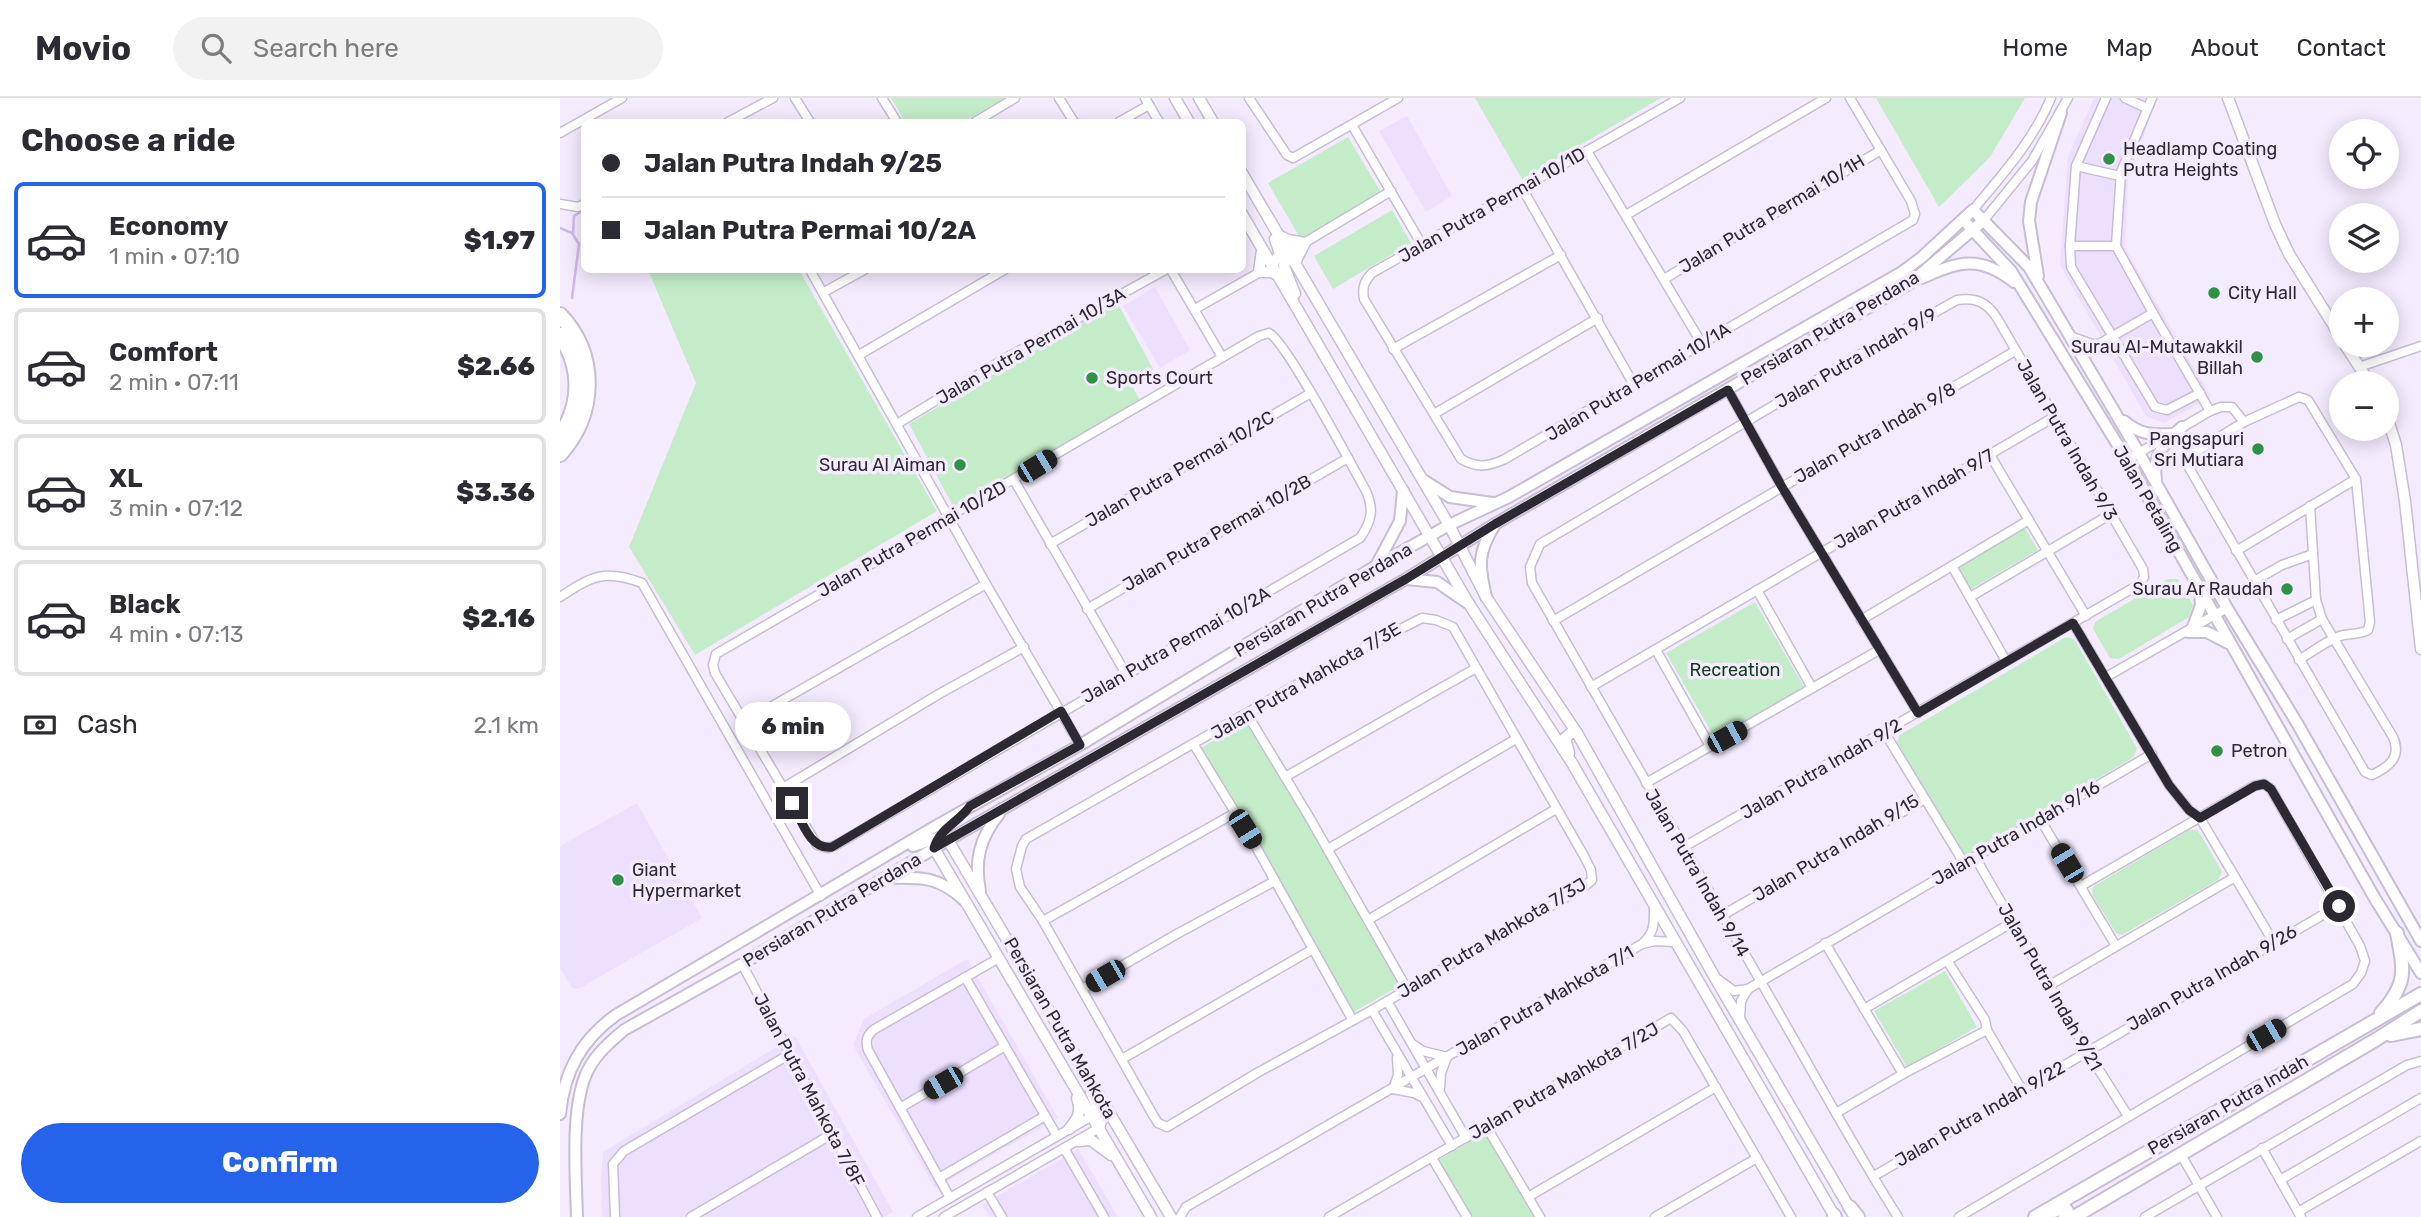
<!DOCTYPE html>
<html lang="en">
<head>
<meta charset="utf-8">
<style>
	body { margin:0; font-family:Rubik,sans-serif; background:#f2f2f3; color:#2b2b33; height:100vh; display:flex; flex-direction:column; font-size:26px; white-space:nowrap }
	* { box-sizing:border-box; margin:0 }
	p { font-size:23px; color:#7c7c81 }
	.icon { flex:none; width:38px; height:38px; fill:none; stroke:currentColor; stroke-width:2; stroke-linecap:round; stroke-linejoin:round }
	.map { position:relative; flex:1; overflow:hidden }
	.panel { display:flex; flex-direction:column; background:#fff; width:560px }
	.panel>* { flex:none }
	.hud { position:absolute; left:21px; top:21px; width:665px; height:154px; border-radius:10px; box-shadow:0 4px 18px #0003; display:grid; align-content:center; height:154px; padding:0 21px; background:#fff }
	.tools { position:absolute; left:1769px; top:21px; display:grid; gap:14px }
	.tools a { display:grid; place-items:center; width:70px; height:70px; border-radius:50%; background:#fff; box-shadow:0 4px 18px #0003; font-size:35px }
	.end { position:absolute; width:32px; height:32px; margin:-16px; border:9px solid #2d2932; background:#fff; box-shadow:0 0 0 4px #fff }
	.from { border-radius:50% }
	.bubble { position:absolute; height:49px; border-radius:24px; background:#fff; box-shadow:0 4px 18px #0003; font-size:23px; font-weight:800; line-height:49px; text-align:center }
	.car { position:absolute; width:21px; height:42px; margin:-21px -10px; border-radius:9px; box-shadow:0 0 5px 2px #0007; background:linear-gradient(#222 24%,#8ab4d8 0 40%,#222 0 76%,#8ab4d8 0 86%,#222 0) }
	.hud b { display:flex; align-items:center; gap:24px; height:66px; font-size:26px }
	.hud b+b { border-top:2px solid #e1e1e2 }
	.hud i { width:18px; height:18px; background:#2b2b33 }
	ul { padding:0; list-style:none }
	li { display:flex; align-items:center; gap:21px; height:116px; margin:0 14px 10px; padding:0 7px; border:4px solid #e1e1e2; border-radius:10px }
	li div { flex:1 }
	li b { display:block; font-size:26px }
	li em { font-style:normal; font-weight:800 }
	li.on { border-color:#2563eb }
	li>.icon { width:63px; height:63px; stroke-width:1.5 }
	h2 { padding:0 21px; font-size:32px; line-height:84px }
	.pay { display:flex; align-items:center; gap:18px; height:77px; padding:0 21px; font-size:26px }
	.pay p { margin-inline-start:auto }
	.cta { display:flex; gap:14px; margin-top:auto; padding:14px 21px }
	.cta a { flex:1; height:80px; border-radius:42px; background:#2563eb; color:#fff; font-size:28px; font-weight:800; line-height:80px; text-align:center }
	header { display:flex; align-items:center; gap:42px; box-sizing:border-box; height:98px; padding:0 35px; background:#fff; border-bottom:2px solid #e1e1e2 }
	header strong { font-size:33px }
	nav { display:flex; gap:38px; margin-inline-start:auto; font-size:24px }
	.search { width:490px; height:63px; background:#f2f2f3; display:flex; align-items:center; gap:18px; box-sizing:border-box; padding:0 24px; border-radius:38px; color:#7c7c81; font-size:26px }
	main { display:flex; flex:1; min-height:0 }
	.map>svg:first-child { display:block }
</style>
</head>
<body>
<header>
<strong>Movio</strong>
<div class="search"><svg class="icon" aria-label="search" viewBox="0 0 24 24"><circle cx="10" cy="10" r="6"/><path d="M15 15l6 6"/></svg>Search here</div>
<nav><a>Home</a><a>Map</a><a>About</a><a>Contact</a></nav>
</header>
<main>
<section class="panel">
<h2>Choose a ride</h2>
<ul>
<li class="on"><svg class="icon" aria-label="car" viewBox="0 0 24 24"><path d="M5 17H2v-5l4-1 3-4h7l3 4 3 1v5h-3M9 17h6M6 11h13"/><circle cx="7" cy="17" r="2"/><circle cx="17" cy="17" r="2"/></svg><div><b>Economy</b><p>1 min · 07:10</p></div><em>$1.97</em></li>
<li><svg class="icon" aria-label="car" viewBox="0 0 24 24"><path d="M5 17H2v-5l4-1 3-4h7l3 4 3 1v5h-3M9 17h6M6 11h13"/><circle cx="7" cy="17" r="2"/><circle cx="17" cy="17" r="2"/></svg><div><b>Comfort</b><p>2 min · 07:11</p></div><em>$2.66</em></li>
<li><svg class="icon" aria-label="car" viewBox="0 0 24 24"><path d="M5 17H2v-5l4-1 3-4h7l3 4 3 1v5h-3M9 17h6M6 11h13"/><circle cx="7" cy="17" r="2"/><circle cx="17" cy="17" r="2"/></svg><div><b>XL</b><p>3 min · 07:12</p></div><em>$3.36</em></li>
<li><svg class="icon" aria-label="car" viewBox="0 0 24 24"><path d="M5 17H2v-5l4-1 3-4h7l3 4 3 1v5h-3M9 17h6M6 11h13"/><circle cx="7" cy="17" r="2"/><circle cx="17" cy="17" r="2"/></svg><div><b>Black</b><p>4 min · 07:13</p></div><em>$2.16</em></li>
</ul>
<div class="pay"><svg class="icon" aria-label="cash" viewBox="0 0 24 24"><path d="M3 7h18v10H3z"/><circle cx="12" cy="12" r="2"/></svg>Cash<p>2.1 km</p></div>
<div class="cta"><a>Confirm</a></div>
</section>
<div class="map">
<svg width="1861" height="1119" viewBox="0 0 1861 1119">
	<rect width="100%" height="100%" fill="#f4ebfe"/>
	<g fill="#eddffe">
		<path d="M1534 0H1597L1568 82 1565 150 1651 299 1604 325 1586 318 1500 167 1508 59Z"/>
		<path d="M847 18 892 98 866 114 819 33Z"/>
		<path d="M595 189 630 252 600 270 563 208Z"/>
		<path d="M77 705 142 820 18 891 12 890 0 870V748Z"/>
		<path d="M407 861 498 1020 375 1090 293 947 304 921Z"/>
		<path d="M235 938 333 1114 325 1119H42L41 1080 43 1054Z"/>
		<path d="M518 1051 558 1119H430L422 1107Z"/>
	</g>
	<g fill="#c4ecc8">
		<path d="M331 0H445L403 24H345Z"/>
		<path d="M915 0H1101L962 81Z"/>
		<path d="M1316 0H1465L1430 59 1379 109Z"/>
		<path d="M788 39 822 96 742 143 708 85Z"/>
		<path d="M832 112 851 145 773 191 754 158Z"/>
		<path d="M88 172H239L377 413 135 557 69 449 136 285Z"/>
		<path d="M557 204 593 271 570 284 580 303 394 410 349 326Z"/>
		<path d="M1465 430 1478 452 1411 491 1398 468Z"/>
		<path d="M1608 481H1618L1633 507 1629 519 1559 561 1550 560 1533 531 1535 524Z"/>
		<path d="M1195 504 1244 589 1155 640 1106 555Z"/>
		<path d="M1506 539 1514 541 1577 650 1574 659 1403 760 1337 644 1340 637Z"/>
		<path d="M689 622 767 751 841 887 792 915 719 780 639 651Z"/>
		<path d="M1629 732H1637L1641 737 1662 774 1658 782 1562 837 1556 835 1533 798 1532 792 1534 788Z"/>
		<path d="M1385 873 1417 929 1347 969 1314 913Z"/>
		<path d="M926 1034 976 1119H909L877 1063Z"/>
	</g>
	<g fill="none" stroke-linecap="round" stroke-linejoin="round">
		<g stroke="#cfb9ea" stroke-width="2.5">
			<path d="M0 130 12 135 19 146 12 200"/>
			<path d="M13 135 14 118 24 112"/>
		</g>
		<g stroke="#c8bed4" stroke-width="11">
			<g id="minor">
				<path d="M235 0 250 24"/>
				<path d="M322 0 337 24"/>
				<path d="M499 0 514 24"/>
				<path d="M585 0 599 24"/>
				<path d="M689 0 727 57 733 60 838 0"/>
				<path d="M1120 0 812 175C804 184 802 189 804 201L901 361C917 370 928 369 945 361L1353 122 1355 116 1351 103 1290 0"/>
				<path d="M1546 0 1516 68 1510 148 1511 169 1595 309 1607 312 1640 295"/>
				<path d="M1565 0 1587 10"/>
				<path d="M1592 0 1561 74 1556 148 1593 215 1650 313"/>
				<path d="M168 24 213 0"/>
				<path d="M415 24 455 0"/>
				<path d="M559 24 589 7"/>
				<path d="M792 27 862 147"/>
				<path d="M0 35 62 0"/>
				<path d="M1027 53 1142 246"/>
				<path d="M1516 68 1560 78"/>
				<path d="M962 90 1074 287"/>
				<path d="M0 106 18 109 24 106"/>
				<path d="M1413 112C1442 77 1473 43 1491 0"/>
				<path d="M1066 117 1266 0"/>
				<path d="M1424 122 1472 63 1508 0"/>
				<path d="M1510 148H1556"/>
				<path d="M729 154 831 93"/>
				<path d="M250 172 426 486 520 647"/>
				<path d="M611 172 662 259"/>
				<path d="M1104 181 1321 52"/>
				<path d="M264 194 304 172"/>
				<path d="M635 211 702 173"/>
				<path d="M709 235C726 243 792 368 806 393 814 411 812 423 800 440L276 747 268 750 257 747 155 575 153 567 156 556 370 432 388 419 699 238Z"/>
				<path d="M1510 238 1532 246H1539L1593 215"/>
				<path d="M833 251 1001 157"/>
				<path d="M299 257 444 172"/>
				<path d="M1799 269 1861 248"/>
				<path d="M1168 292 1222 389 1358 615"/>
				<path d="M874 316 1038 220"/>
				<path d="M337 326 446 260 605 172"/>
				<path d="M1430 357 1526 518"/>
				<path d="M1567 362 1650 313 1661 309H1672L1684 324"/>
				<path d="M454 382 566 576"/>
				<path d="M490 446 751 295"/>
				<path d="M1676 453 1796 381"/>
				<path d="M1392 468 1446 563"/>
				<path d="M1694 483 1722 467 1753 456"/>
				<path d="M1197 492 1252 590"/>
				<path d="M0 499C32 478 44 471 82 485L261 798"/>
				<path d="M1410 499 1551 416"/>
				<path d="M527 511 788 360"/>
				<path d="M862 520 876 522 893 529 1024 758 1031 772 1032 782 1025 788 812 912 697 975 607 1029 598 1025 593 1017 483 823 460 789 456 771 462 748 466 741 778 563Z"/>
				<path d="M1301 522 1469 422"/>
				<path d="M1716 522 1756 502"/>
				<path d="M993 523 1455 253"/>
				<path d="M1513 525 1609 687 1629 712 1640 720 1714 845"/>
				<path d="M1727 541 1762 521"/>
				<path d="M1096 552 1150 648"/>
				<path d="M1739 562C1752 554 1766 543 1780 538 1789 535 1799 537 1808 532L1810 524 1796 381 1748 302 1739 299 1684 324 1632 356 1628 363V368L1805 674 1812 677C1829 669 1842 659 1833 639L1762 521 1756 502 1750 408"/>
				<path d="M1546 579 1667 510"/>
				<path d="M1031 589 1494 319"/>
				<path d="M687 616 748 717 847 891"/>
				<path d="M184 624 426 486"/>
				<path d="M634 647 695 747 792 921"/>
				<path d="M725 679 916 570"/>
				<path d="M1086 685 1319 552"/>
				<path d="M223 690 379 596 464 549"/>
				<path d="M1365 701 1404 765"/>
				<path d="M1480 721 1556 848"/>
				<path d="M1122 750 1580 486 1584 479 1583 471 1437 220C1427 204 1415 199 1397 202L1297 258 980 446 970 469 972 485C1055 629 1137 774 1220 917 1259 985 1296 1053 1338 1119"/>
				<path d="M768 751 956 641"/>
				<path d="M1415 759 1527 953 1568 1018"/>
				<path d="M1161 818 1365 701 1325 635"/>
				<path d="M808 822 996 711"/>
				<path d="M483 823 675 715"/>
				<path d="M1084 844C1095 834 1094 823 1094 809"/>
				<path d="M1265 845 1343 976"/>
				<path d="M1388 864 1425 922 1427 932 1462 992"/>
				<path d="M182 866 317 1119"/>
				<path d="M405 879 497 1038"/>
				<path d="M1159 882 1174 893 1188 891"/>
				<path d="M1490 887 1675 779"/>
				<path d="M522 891 615 837 715 783"/>
				<path d="M827 903 906 1040"/>
				<path d="M1304 911 1453 824"/>
				<path d="M812 912 892 1048"/>
				<path d="M1180 919 1181 903 1188 891 1592 656"/>
				<path d="M854 947 863 953 887 959"/>
				<path d="M562 961 753 851"/>
				<path d="M880 990 881 975 887 959"/>
				<path d="M833 991 838 977 837 960"/>
				<path d="M833 991 854 995 862 999"/>
				<path d="M340 1010 445 948"/>
				<path d="M1276 1015 1343 976 1427 932"/>
				<path d="M926 1028 980 1119"/>
				<path d="M504 1050 544 1119"/>
				<path d="M1702 1050 1741 1119"/>
				<path d="M1620 1055 1657 1119"/>
				<path d="M872 1060 907 1119"/>
				<path d="M1314 1078 1778 808"/>
				<path d="M379 1080 485 1018"/>
				<path d="M1720 1082 1861 1000"/>
				<path d="M427 1094 442 1119"/>
				<path d="M968 1099 1156 989"/>
				<path d="M390 1100 308 952C305 943 307 938 313 932L439 860"/>
				<path d="M1738 1114 1861 1043"/>
				<path d="M55 1119 53 1066 64 1053 230 956"/>
				<path d="M131 1119 272 1036"/>
				<path d="M357 1119 532 1018"/>
				<path d="M384 1119 539 1030"/>
				<path d="M620 1119 626 1109 1082 846 1095 843 1114 844"/>
				<path d="M769 1119 1111 920 1123 933 1231 1119"/>
				<path d="M1095 1119 1197 1060"/>
				<path d="M1399 1119 1793 886 1801 875 1805 863 1800 848 1711 691 1704 686 1694 688 1521 788"/>
				<path d="M1585 1119 1847 967 1861 963"/>
			</g>
		</g>
		<g stroke="#c8bed4" stroke-width="13">
			<g id="tertiary">
				<path d="M615 0 629 24"/>
				<path d="M639 0 653 24"/>
				<path d="M1668 0 1715 126 1729 156 1782 241"/>
				<path d="M682 75 889 427 926 499 1017 635 1154 878 1293 1116"/>
				<path d="M682 116 909 506 1012 665 1275 1119"/>
				<path d="M720 138 728 142 745 145 735 164"/>
				<path d="M702 152 699 174H711L718 177"/>
				<path d="M729 154 724 168 735 196"/>
				<path d="M712 167 720 156 715 141"/>
				<path d="M1785 247 1810 285"/>
				<path d="M1827 319 1836 347 1845 403 1861 551"/>
				<path d="M1009 655 1005 640 1011 635H1017"/>
				<path d="M388 742 611 1119"/>
				<path d="M374 750 591 1119"/>
				<path d="M531 994 542 1020 539 1030"/>
				<path d="M509 1031C518 1021 522 1014 517 1000"/>
				<path d="M518 1043 531 1042 551 1057"/>
			</g>
		</g>
		<g stroke="#c8bed4" stroke-width="14">
			<g id="secondary">
				<path d="M1408 127 1451 173 1567 362 1814 799 1861 875"/>
				<path d="M1478 178 1469 123 1471 104 1501 15"/>
				<path d="M1362 180C1399 163 1420 157 1454 184"/>
				<path d="M1564 323C1579 336 1591 337 1611 336"/>
				<path d="M863 382 890 399 932 405"/>
				<path d="M1596 382C1592 357 1604 345 1622 329"/>
				<path d="M817 466 840 423 843 393"/>
				<path d="M846 481 877 484 909 506"/>
				<path d="M926 499C919 468 917 456 934 428"/>
				<path d="M1632 532 1641 507 1640 494"/>
				<path d="M1628 534H1647L1668 545"/>
				<path d="M353 748 377 740 388 742"/>
				<path d="M327 780C360 779 379 778 404 802"/>
				<path d="M420 793C414 762 420 740 439 716"/>
				<path d="M0 1016C4 974 21 942 56 917L376 728 520 647 816 468 889 427 949 399 1342 174 1361 160 1413 112 1469 169 1579 355 1667 510 1737 625 1861 843"/>
				<path d="M17 1119C16 1079 10 1007 28 972 36 956 50 944 64 932L182 866 388 742 846 481 935 426 1349 186 1424 122"/>
			</g>
		</g>
		<g stroke="#c8bed4" stroke-width="16">
			<g id="primary">
				<path d="M1821 915C1848 885 1844 872 1837 835"/>
				<path d="M1831 937 1861 931"/>
				<path d="M1290 1109 1298 1119"/>
				<path d="M1491 1114 1504 1109 1507 1113 1505 1119"/>
				<path d="M1274 1117 1275 1119"/>
				<path d="M1475 1119 1861 896"/>
				<path d="M1514 1119 1817 941 1861 913"/>
			</g>
		</g>
		<g stroke="#c8bed4" stroke-width="18">
			<g id="motorway">
				<path d="M0 217C38 257 36 316 0 356"/>
				<path d="M0 237C22 269 22 306 0 338"/>
			</g>
		</g>
		<use href="#minor" stroke="#fff" stroke-width="8"/>
		<use href="#tertiary" stroke="#fff" stroke-width="10"/>
		<use href="#secondary" stroke="#fff" stroke-width="10"/>
		<use href="#primary" stroke="#fff" stroke-width="12"/>
		<use href="#motorway" stroke="#fff" stroke-width="14"/>
	</g>
	<g fill="none" stroke-linecap="round" stroke-linejoin="round">
		<path stroke="#2d2932" stroke-width="9" d="M232 705C241 721 250 753 272 749L501 613 520 647 410 708C399 724 380 730 374 750L846 481 935 426 1168 292 1222 389 1358 615 1513 525 1609 687 1629 712 1640 720 1695 688 1704 686 1711 691 1779 808"/>
	</g>
	<g fill="#2f9145" stroke="#f4ebfe" stroke-width="2.5">
		<circle cx="1549" cy="61" r="7"/>
		<circle cx="1654" cy="195" r="7"/>
		<circle cx="1697" cy="259" r="7"/>
		<circle cx="532" cy="280" r="7"/>
		<circle cx="1698" cy="351" r="7"/>
		<circle cx="400" cy="367" r="7"/>
		<circle cx="1727" cy="491" r="7"/>
		<circle cx="1657" cy="653" r="7"/>
		<circle cx="58" cy="782" r="7"/>
	</g>
	<g text-anchor="middle" dominant-baseline="central" stroke-width="7" stroke-linejoin="round" paint-order="stroke">
		<g font-size="18" fill="#2d2932" stroke="#f4ebfe" text-anchor="start">
			<text x="1563" y="51">Headlamp Coating<tspan x="1563" dy="21">Putra Heights</tspan></text>
			<text x="1668" y="195">City Hall</text>
			<text x="1683" y="249" text-anchor="end">Surau Al-Mutawakkil<tspan x="1683" dy="21">Billah</tspan></text>
			<text x="546" y="280">Sports Court</text>
			<text x="1684" y="341" text-anchor="end">Pangsapuri<tspan x="1684" dy="21">Sri Mutiara</tspan></text>
			<text x="386" y="367" text-anchor="end">Surau Al Aiman</text>
			<text x="1713" y="491" text-anchor="end">Surau Ar Raudah</text>
			<text x="1671" y="653">Petron</text>
			<text x="72" y="772">Giant<tspan x="72" dy="21">Hypermarket</tspan></text>
		</g>
		<g font-size="18" fill="#2d2932" stroke="#f4ebfe">
			<text transform="translate(932 107) rotate(-30)">Jalan Putra Permai 10/1D</text>
			<text transform="translate(1212 116) rotate(-31)">Jalan Putra Permai 10/1H</text>
			<text transform="translate(1270 230) rotate(-31)">Persiaran Putra Perdana</text>
			<text transform="translate(471 248) rotate(-30)">Jalan Putra Permai 10/3A</text>
			<text transform="translate(1296 260) rotate(-30)">Jalan Putra Indah 9/9</text>
			<text transform="translate(1078 284) rotate(-31)">Jalan Putra Permai 10/1A</text>
			<text transform="translate(1315 335) rotate(-30)">Jalan Putra Indah 9/8</text>
			<text transform="translate(1507 342) rotate(60)">Jalan Putra Indah 9/3</text>
			<text transform="translate(620 371) rotate(-30)">Jalan Putra Permai 10/2C</text>
			<text transform="translate(1354 401) rotate(-30)">Jalan Putra Indah 9/7</text>
			<text transform="translate(1588 401) rotate(60)">Jalan Petaling</text>
			<text transform="translate(657 435) rotate(-30)">Jalan Putra Permai 10/2B</text>
			<text transform="translate(352 441) rotate(-30)">Jalan Putra Permai 10/2D</text>
			<text transform="translate(763 502) rotate(-31)">Persiaran Putra Perdana</text>
			<text transform="translate(616 547) rotate(-30)">Jalan Putra Permai 10/2A</text>
			<text transform="translate(746 583) rotate(-30)">Jalan Putra Mahkota 7/3E</text>
			<text transform="translate(1261 671) rotate(-30)">Jalan Putra Indah 9/2</text>
			<text transform="translate(1456 735) rotate(-30)">Jalan Putra Indah 9/16</text>
			<text transform="translate(1276 750) rotate(-31)">Jalan Putra Indah 9/15</text>
			<text transform="translate(1137 775) rotate(60)">Jalan Putra Indah 9/14</text>
			<text transform="translate(272 812) rotate(-31)">Persiaran Putra Perdana</text>
			<text transform="translate(932 840) rotate(-31)">Jalan Putra Mahkota 7/3J</text>
			<text transform="translate(1652 880) rotate(-30)">Jalan Putra Indah 9/26</text>
			<text transform="translate(1490 889) rotate(60)">Jalan Putra Indah 9/21</text>
			<text transform="translate(985 903) rotate(-30)">Jalan Putra Mahkota 7/1</text>
			<text transform="translate(500 930) rotate(60)">Persiaran Putra Mahkota</text>
			<text transform="translate(1004 983) rotate(-30)">Jalan Putra Mahkota 7/2J</text>
			<text transform="translate(249 992) rotate(62)">Jalan Putra Mahkota 7/8F</text>
			<text transform="translate(1668 1007) rotate(-30)">Persiaran Putra Indah</text>
			<text transform="translate(1420 1016) rotate(-30)">Jalan Putra Indah 9/22</text>
		</g>
		<g font-size="18" fill="#0d3e19" stroke="#f4ebfe">
			<text x="1175" y="572">Recreation</text>
		</g>
	</g>
</svg>
<div class="tools">
<a><svg class="icon" aria-label="locate" viewBox="0 0 24 24"><circle cx="12" cy="12" r="6"/><path d="M12 2v4M12 18v4M2 12h4M18 12h4"/></svg></a>
<a><svg class="icon" aria-label="layers" viewBox="0 0 24 24"><path d="M12 4l9 5-9 5-9-5zM3 14l9 5 9-5"/></svg></a>
<a>+</a>
<a>−</a>
</div>
<i class="end from" style="left:1779px;top:808px"></i>
<i class="end" style="left:232px;top:705px"></i>
<div class="bubble" style="left:175px;top:604px;width:116px">6 min</div>
<i class="car" style="left:477px;top:368px;rotate:59deg"></i>
<i class="car" style="left:1167px;top:639px;rotate:61deg"></i>
<i class="car" style="left:685px;top:731px;rotate:148deg"></i>
<i class="car" style="left:1507px;top:765px;rotate:329deg"></i>
<i class="car" style="left:545px;top:878px;rotate:240deg"></i>
<i class="car" style="left:1706px;top:937px;rotate:60deg"></i>
<i class="car" style="left:383px;top:985px;rotate:240deg"></i>
<div class="hud">
<b><i class="from"></i>Jalan Putra Indah 9/25</b>
<b><i></i>Jalan Putra Permai 10/2A</b>
</div>
</div>
</main>
</body>
</html>
